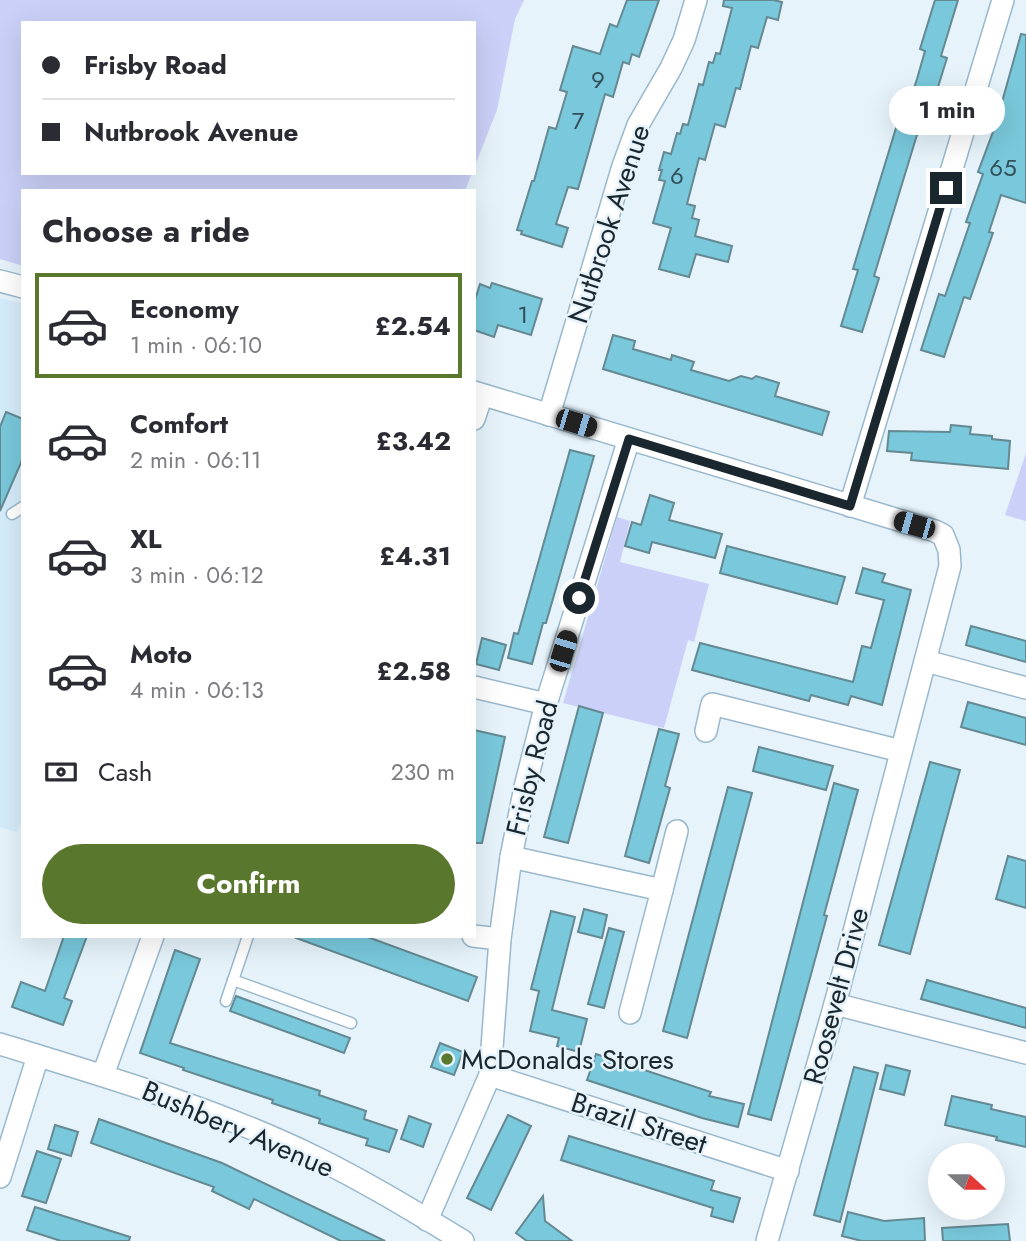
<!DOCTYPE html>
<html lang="en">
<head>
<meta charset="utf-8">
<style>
	body { margin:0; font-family:Jost,sans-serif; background:#f7f7f7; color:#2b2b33; height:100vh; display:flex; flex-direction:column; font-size:26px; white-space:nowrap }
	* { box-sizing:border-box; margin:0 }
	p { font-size:23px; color:#7c7c81 }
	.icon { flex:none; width:38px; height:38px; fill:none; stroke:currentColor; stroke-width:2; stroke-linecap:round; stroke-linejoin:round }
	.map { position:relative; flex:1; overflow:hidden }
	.details { position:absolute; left:21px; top:189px; width:455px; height:749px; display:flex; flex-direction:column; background:#fff; border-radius:0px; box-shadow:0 7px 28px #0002 }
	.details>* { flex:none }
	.top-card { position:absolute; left:21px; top:21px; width:455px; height:154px; border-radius:0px; box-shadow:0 7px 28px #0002; display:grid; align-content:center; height:154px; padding:0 21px; background:#fff }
	.needle { width:46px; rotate:111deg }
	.buttons { position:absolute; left:928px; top:1143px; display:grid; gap:14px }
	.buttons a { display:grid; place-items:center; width:77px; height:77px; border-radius:50%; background:#fff; box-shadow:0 7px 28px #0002; font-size:35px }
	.end { position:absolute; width:32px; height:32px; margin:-16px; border:9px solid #1b272e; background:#fff; box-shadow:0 0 0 4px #fff }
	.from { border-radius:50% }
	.bubble { position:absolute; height:49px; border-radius:24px; background:#fff; box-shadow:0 7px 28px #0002; font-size:23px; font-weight:700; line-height:49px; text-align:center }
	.car { position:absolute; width:21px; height:42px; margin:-21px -10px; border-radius:9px; box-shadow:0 0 5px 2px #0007; background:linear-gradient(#222 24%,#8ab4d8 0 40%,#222 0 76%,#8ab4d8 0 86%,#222 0) }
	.top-card b { display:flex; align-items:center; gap:24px; height:66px; font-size:26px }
	.top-card b+b { border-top:2px solid #e1e1e2 }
	.top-card i { width:18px; height:18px; background:#2b2b33 }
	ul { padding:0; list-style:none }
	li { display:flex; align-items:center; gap:21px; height:105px; margin:0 14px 10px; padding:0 7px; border:4px solid transparent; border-radius:0px }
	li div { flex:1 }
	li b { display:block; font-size:26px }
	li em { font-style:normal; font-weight:700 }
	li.active { border-color:#59782d }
	li>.icon { width:63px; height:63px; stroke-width:1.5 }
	h2 { padding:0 21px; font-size:32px; line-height:84px }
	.pay { display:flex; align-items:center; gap:18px; height:77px; padding:0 21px; font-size:26px }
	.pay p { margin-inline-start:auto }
	.cta { display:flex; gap:14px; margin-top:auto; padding:14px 21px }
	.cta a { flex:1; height:80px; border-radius:42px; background:#59782d; color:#fff; font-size:28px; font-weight:700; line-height:80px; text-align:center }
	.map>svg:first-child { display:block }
</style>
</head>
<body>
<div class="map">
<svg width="1026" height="1241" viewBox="0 0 1026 1241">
	<rect width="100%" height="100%" fill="#e6f3fb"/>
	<path fill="#d5ecfb" d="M0 298 23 304V818L17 832 0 827Z"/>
	<g fill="#cbd0f8">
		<path d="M0 0H524L515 19 497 110 474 168V23H23V173H472L465 191H23V266L0 259Z"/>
		<path d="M1026 453V521L1005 515Z"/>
		<path d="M617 517 630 521 620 562 709 584 694 642 688 640 664 728 563 703Z"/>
	</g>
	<g fill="#79c8db" stroke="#648992" stroke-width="2">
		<path d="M627 0H659L639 57 632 54 629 64 623 62 613 97 605 94 578 189 568 187 556 224 568 228 562 247 521 234 522 231 517 230 532 181H534L549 127 556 129 567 92 560 90 573 46 600 54 610 24 617 27Z"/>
		<path d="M724 0H773L782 2 778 20 767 17 758 48 751 46 740 89 736 88 725 127 715 124 705 160 699 158 687 204 695 206 692 218 699 220 695 236 732 246 728 262 696 254 689 277 659 269 671 228 653 223 665 181 659 180 662 170H659L664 152 671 154 677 133 680 134 683 124 688 125 699 84 703 85 709 62 713 63 716 53 720 54 732 8 723 6Z"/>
		<path d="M935 0H958L941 56 947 58 930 113 925 111 916 138 874 276 879 278 862 332 841 326 858 270 853 269 903 105 908 106 917 79 925 51 920 49Z"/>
		<path d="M1021 34 1026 35V203L1001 195 989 232 993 233 970 299 964 297 944 357 921 350 939 294 945 296 970 223 966 222 983 174 978 172 994 129 991 128 999 101 1002 102Z"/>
		<path d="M492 283 542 299 531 335 498 325 494 337 474 330V303L480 284 490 288Z"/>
		<path d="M613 335 635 341 633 349 671 360 672 355 694 362 691 370 729 381 741 376 752 379 756 376 779 383 775 396 829 412 822 435 603 369Z"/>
		<path d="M6 412 23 419V458L0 511V427Z"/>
		<path d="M951 425 971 427 970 434 992 436V439L1010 441 1008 469 911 460 912 453 887 451 889 431 950 432Z"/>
		<path d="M570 450 594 456 546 623H543L532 664 508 658 514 633 518 634Z"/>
		<path d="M650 495 674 503 669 520 722 534 715 558 652 542 649 553 625 546 632 522 641 525Z"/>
		<path d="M727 546 845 577 837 604 720 573Z"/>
		<path d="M863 568 885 574 882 582 911 590 882 705 851 696 848 705 811 695 809 701 692 670 700 643 853 682 862 646 871 648 884 600 856 593Z"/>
		<path d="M971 626 1026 641V662L966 645Z"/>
		<path d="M482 638 506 645 499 670 476 664Z"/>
		<path d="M968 702 1026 718V745L961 727Z"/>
		<path d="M579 706 603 713 568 843 544 837Z"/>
		<path d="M659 729 679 734 665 786 670 788 649 863 625 856Z"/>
		<path d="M474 730 505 737 482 843H474Z"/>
		<path d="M759 747 833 766 826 790 753 771Z"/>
		<path d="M930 762 960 770 910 954 879 945Z"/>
		<path d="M834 783 858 790 824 915 827 916 771 1120 748 1114Z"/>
		<path d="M728 787 752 793 687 1038 663 1031Z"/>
		<path d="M1008 856 1026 861V908L996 899Z"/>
		<path d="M584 909 607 915 602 938 578 932Z"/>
		<path d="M551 911 575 917 552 1010 587 1019 579 1052 557 1046 559 1038 530 1031 539 991 531 989Z"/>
		<path d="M609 928 624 932 604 1008 588 1004Z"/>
		<path d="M64 936H87L64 998 72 1001 63 1025 12 1007 21 982 45 991Z"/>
		<path d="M297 936H365L477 977 468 1001 296 938Z"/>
		<path d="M175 950 200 959 170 1043 320 1091 319 1095 366 1111 364 1119 397 1130 389 1152 366 1145 368 1139 319 1123 320 1119 272 1103 273 1100 183 1070 184 1068 140 1053Z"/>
		<path d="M927 980 1026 1008V1028L921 999Z"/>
		<path d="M236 996 350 1038 344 1053 230 1011Z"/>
		<path d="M440 1043 463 1052 454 1075 431 1067Z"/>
		<path d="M596 1054 711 1092 709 1096 744 1104 738 1127 702 1118 587 1080Z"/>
		<path d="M886 1065 910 1071 904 1095 880 1089Z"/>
		<path d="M854 1067 878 1073 840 1222 814 1215Z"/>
		<path d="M952 1096 992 1105 991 1109 1026 1117V1147L996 1140 997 1137 945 1125Z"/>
		<path d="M508 1115 531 1126 491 1210 467 1198Z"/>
		<path d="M409 1116 431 1124 423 1147 401 1139Z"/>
		<path d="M99 1119 222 1163 385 1241H341L254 1199 249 1209 212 1191 214 1187 91 1143Z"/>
		<path d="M55 1125 78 1132 71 1156 48 1149Z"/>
		<path d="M569 1136 714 1181 711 1190 740 1198 733 1222 711 1216 713 1208 561 1160Z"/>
		<path d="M37 1151 61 1159 46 1203 22 1196Z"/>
		<path d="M543 1196 545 1221 572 1241H527L516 1233Z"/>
		<path d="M35 1207 130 1237 129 1241H61L27 1230Z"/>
		<path d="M848 1212 884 1221 924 1218 925 1241H862L842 1236Z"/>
		<path d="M1008 1224 1010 1241H943L942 1228Z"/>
	</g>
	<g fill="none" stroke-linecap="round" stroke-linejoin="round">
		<g stroke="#9ab8cb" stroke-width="13">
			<g id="service">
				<path d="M12 514 23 507"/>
				<path d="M233 980 351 1023"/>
				<path d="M226 1001 248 936"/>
			</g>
		</g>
		<g stroke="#9ab8cb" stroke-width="24">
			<g id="minor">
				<path d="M0 281 23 287"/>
				<path d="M474 392 935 531 943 535 949 550 950 566 835 1004 767 1241"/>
				<path d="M549 415 623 166 638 125 671 68 684 40 696 0"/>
				<path d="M474 419 482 395"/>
				<path d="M850 506 1003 0"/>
				<path d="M926 661 1026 688"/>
				<path d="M474 687 546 704"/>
				<path d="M706 731 712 704 901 751"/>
				<path d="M511 857 662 890 630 1013"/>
				<path d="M662 890 677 831"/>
				<path d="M473 936 500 939"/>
				<path d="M835 1004 1026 1053"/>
				<path d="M0 1044C107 1077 215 1108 315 1157 366 1182 415 1212 463 1241"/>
				<path d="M103 1075 153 936"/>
				<path d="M490 1075 788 1171"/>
				<path d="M0 1177 38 1056"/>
				<path d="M427 1220 490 1075 500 939 511 857 525 787 546 704 629 439"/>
			</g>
		</g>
		<use href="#service" stroke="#fff" stroke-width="10"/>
		<use href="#minor" stroke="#fff" stroke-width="21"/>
	</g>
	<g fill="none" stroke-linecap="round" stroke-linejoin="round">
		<path stroke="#1b272e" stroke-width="9" d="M579 598 629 439 850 506 946 188"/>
	</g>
	<circle fill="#59782d" stroke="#e6f3fb" stroke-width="2.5" cx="447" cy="1059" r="7"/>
	<g text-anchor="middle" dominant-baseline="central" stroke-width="5" stroke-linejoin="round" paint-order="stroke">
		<g font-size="24" fill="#324f59">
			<text x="598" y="79">9</text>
			<text x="578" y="120">7</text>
			<text x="1003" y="167">65</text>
			<text x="677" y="175">6</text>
			<text x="523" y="314">1</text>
		</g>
		<g font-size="28" fill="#1b272e" stroke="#e6f3fb">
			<text transform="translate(609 224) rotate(-72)">Nutbrook Avenue</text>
			<text transform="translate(532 768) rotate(-76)">Frisby Road</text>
			<text transform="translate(836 996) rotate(-75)">Roosevelt Drive</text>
			<text transform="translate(639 1123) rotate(18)">Brazil Street</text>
			<text transform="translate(238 1129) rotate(23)">Bushbery Avenue</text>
		</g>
		<g font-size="28" fill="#1b272e" stroke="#e6f3fb" text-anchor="start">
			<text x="461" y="1059">McDonalds Stores</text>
		</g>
	</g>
</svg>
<div class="buttons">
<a><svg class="needle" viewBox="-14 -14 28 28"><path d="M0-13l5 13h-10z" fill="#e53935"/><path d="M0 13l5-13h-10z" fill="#7c7c81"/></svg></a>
</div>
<i class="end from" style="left:579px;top:598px"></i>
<i class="end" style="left:946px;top:188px"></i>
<div class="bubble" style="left:889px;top:86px;width:116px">1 min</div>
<i class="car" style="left:576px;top:423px;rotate:107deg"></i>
<i class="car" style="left:914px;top:525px;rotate:286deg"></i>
<i class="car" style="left:563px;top:651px;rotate:17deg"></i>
<div class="top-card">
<b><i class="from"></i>Frisby Road</b>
<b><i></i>Nutbrook Avenue</b>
</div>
<section class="details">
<h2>Choose a ride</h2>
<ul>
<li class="active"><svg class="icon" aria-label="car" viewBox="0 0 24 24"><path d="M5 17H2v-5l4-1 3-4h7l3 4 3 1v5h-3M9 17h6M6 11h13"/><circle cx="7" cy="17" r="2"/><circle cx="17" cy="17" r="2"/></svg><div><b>Economy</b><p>1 min · 06:10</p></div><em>£2.54</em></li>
<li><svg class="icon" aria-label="car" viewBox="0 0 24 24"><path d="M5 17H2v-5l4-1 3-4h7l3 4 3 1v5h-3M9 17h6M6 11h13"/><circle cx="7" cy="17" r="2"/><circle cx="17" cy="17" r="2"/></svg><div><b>Comfort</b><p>2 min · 06:11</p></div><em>£3.42</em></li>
<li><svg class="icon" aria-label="car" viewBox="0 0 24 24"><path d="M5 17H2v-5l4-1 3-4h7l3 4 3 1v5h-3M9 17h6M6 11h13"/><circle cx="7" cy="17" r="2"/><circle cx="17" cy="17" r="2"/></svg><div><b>XL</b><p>3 min · 06:12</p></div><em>£4.31</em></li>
<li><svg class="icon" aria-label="car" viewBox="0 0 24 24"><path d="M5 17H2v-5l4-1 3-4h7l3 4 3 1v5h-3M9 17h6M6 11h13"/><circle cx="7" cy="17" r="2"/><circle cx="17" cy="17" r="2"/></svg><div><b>Moto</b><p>4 min · 06:13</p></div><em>£2.58</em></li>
</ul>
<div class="pay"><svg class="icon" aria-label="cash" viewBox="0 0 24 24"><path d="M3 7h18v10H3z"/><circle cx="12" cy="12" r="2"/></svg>Cash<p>230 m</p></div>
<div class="cta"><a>Confirm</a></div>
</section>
</div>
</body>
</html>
